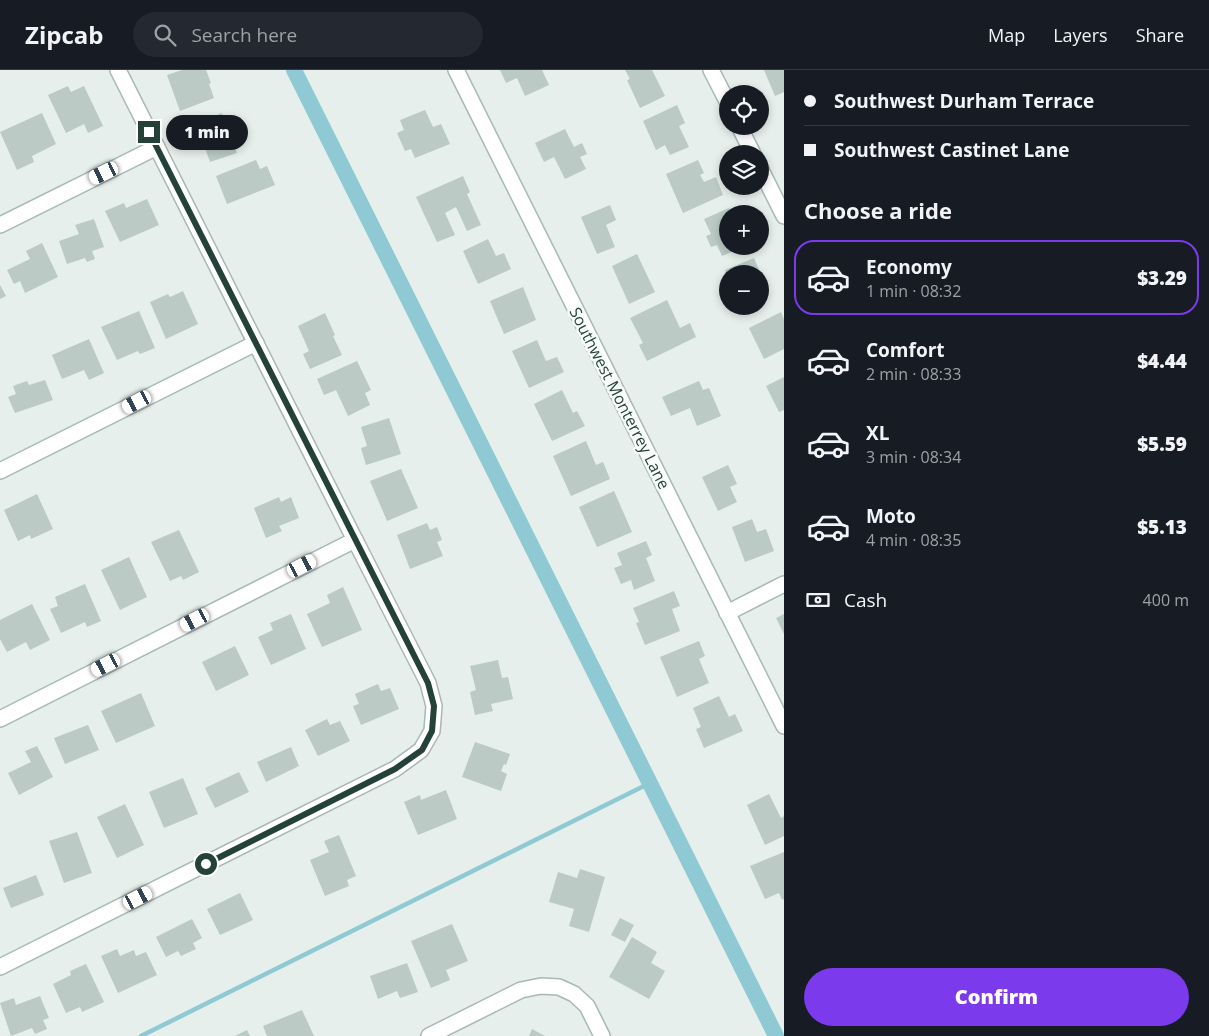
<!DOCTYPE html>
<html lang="en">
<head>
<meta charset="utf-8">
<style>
	body { margin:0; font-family:"Open Sans",sans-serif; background:#242831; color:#f1f3f6; height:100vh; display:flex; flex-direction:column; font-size:19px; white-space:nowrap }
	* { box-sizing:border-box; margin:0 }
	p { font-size:16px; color:#9ea1a6 }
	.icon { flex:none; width:28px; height:28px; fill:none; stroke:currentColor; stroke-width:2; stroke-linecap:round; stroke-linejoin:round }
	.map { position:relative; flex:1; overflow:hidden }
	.side { display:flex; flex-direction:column; background:#171b24; width:425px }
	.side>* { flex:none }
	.top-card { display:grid; align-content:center; height:110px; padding:0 20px; background:#171b24 }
	.fabs { position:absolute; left:719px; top:15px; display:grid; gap:10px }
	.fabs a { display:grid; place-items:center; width:50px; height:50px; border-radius:50%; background:#171b24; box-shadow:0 2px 8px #0003; font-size:25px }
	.end { position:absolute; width:22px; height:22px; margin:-11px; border:6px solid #24423a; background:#fff; box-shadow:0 0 0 2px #fff }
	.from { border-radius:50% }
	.bubble { position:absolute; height:35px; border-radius:18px; background:#171b24; box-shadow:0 2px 8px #0003; font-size:16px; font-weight:800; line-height:35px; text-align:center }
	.car { position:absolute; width:15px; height:30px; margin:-15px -8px; border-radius:6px; box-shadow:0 0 4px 1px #0007; background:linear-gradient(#fff 24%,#345 0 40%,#fff 0 76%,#345 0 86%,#fff 0) }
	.top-card b { display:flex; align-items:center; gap:18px; height:48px; font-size:19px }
	.top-card b+b { border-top:1px solid #363941 }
	.top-card i { width:12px; height:12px; background:#f1f3f6 }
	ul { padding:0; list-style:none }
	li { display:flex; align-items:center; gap:15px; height:75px; margin:0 10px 8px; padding:0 10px; border:2px solid transparent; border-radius:20px }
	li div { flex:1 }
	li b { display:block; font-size:19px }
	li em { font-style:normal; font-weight:800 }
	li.active { border-color:#7c3aed }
	li>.icon { width:45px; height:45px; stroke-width:1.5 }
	h2 { padding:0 20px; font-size:22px; line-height:60px }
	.pay { display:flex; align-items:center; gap:12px; height:55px; padding:0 20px; font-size:19px }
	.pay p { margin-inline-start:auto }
	.action { display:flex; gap:10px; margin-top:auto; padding:10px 20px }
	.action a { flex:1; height:58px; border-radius:30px; background:#7c3aed; color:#fff; font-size:20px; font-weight:800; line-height:58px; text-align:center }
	header { display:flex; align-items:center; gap:30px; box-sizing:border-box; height:70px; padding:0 25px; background:#171b24; border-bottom:1px solid #363941 }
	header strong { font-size:24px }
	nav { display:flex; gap:28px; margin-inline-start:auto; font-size:18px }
	.search { width:350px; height:45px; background:#242831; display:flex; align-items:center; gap:12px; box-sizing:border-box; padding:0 18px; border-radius:28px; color:#9ea1a6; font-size:19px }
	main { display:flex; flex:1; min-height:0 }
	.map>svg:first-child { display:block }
</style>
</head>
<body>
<header>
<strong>Zipcab</strong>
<div class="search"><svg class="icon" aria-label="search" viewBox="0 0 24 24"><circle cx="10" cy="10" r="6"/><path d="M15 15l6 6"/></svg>Search here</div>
<nav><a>Map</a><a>Layers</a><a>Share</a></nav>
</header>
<main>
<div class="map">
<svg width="784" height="966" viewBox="0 0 784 966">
	<rect width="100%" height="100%" fill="#e6efeb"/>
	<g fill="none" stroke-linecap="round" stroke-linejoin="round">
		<path stroke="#8ec9d4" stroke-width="4.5" d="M141 966 650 713"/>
		<path stroke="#8ec9d4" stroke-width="16" d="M294 0 776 966"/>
	</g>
	<g fill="#bbcac4">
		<path d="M182 0H206L211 13 209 14 214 28 180 41 167 5Z"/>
		<path d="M500 0H542L549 15 525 26 517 8 506 13Z"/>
		<path d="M625 0H652L665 26 640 38 627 10 630 9Z"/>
		<path d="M764 0H784V22L775 26Z"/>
		<path d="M68 16 71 22 84 16 103 56 88 63 84 54 66 63 48 25Z"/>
		<path d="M677 35 685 53 679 56 689 77 670 85 665 75 656 80 643 51Z"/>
		<path d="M425 40 433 57 441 54 450 74 415 88 411 79 405 81 397 63 404 60 400 50Z"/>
		<path d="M42 43 56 74 32 86 34 92 17 100 0 62Z"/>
		<path d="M222 43 237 83 210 92 196 53Z"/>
		<path d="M565 59 574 77 582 73 587 84 580 87 586 99 565 109 554 87 544 92 535 73Z"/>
		<path d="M256 90 260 99 267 96 275 115 227 134 216 106Z"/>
		<path d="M698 90 704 103 700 105 704 112 716 107 723 125 683 143 666 104Z"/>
		<path d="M463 106 470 122 467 124 481 155 467 161 456 137 445 143 455 165 437 172 416 127Z"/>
		<path d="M147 129 159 155 120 172 105 141 124 133 126 138Z"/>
		<path d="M610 135 616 150 606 155 615 177 597 184 581 147Z"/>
		<path d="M729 138 732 144H728V176H738L739 179 722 186 717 175 711 177 706 166 711 164 704 149Z"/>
		<path d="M94 149 104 177 92 181 95 189 87 192 85 188 67 194 59 171 79 164 75 155Z"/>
		<path d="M488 169 496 186 504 183 511 199 478 214 463 181Z"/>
		<path d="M42 173 58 207 25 223 20 211 14 214 7 200 30 189 26 181Z"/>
		<path d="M637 184 655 222 629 234 612 196Z"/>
		<path d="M754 188 760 202 756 204H726L725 200Z"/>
		<path d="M0 215 6 226 0 229Z"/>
		<path d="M523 217 536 250 504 264 490 231Z"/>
		<path d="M183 221 198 254 166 269 150 232 168 224 170 227Z"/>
		<path d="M667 230 680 258 690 253 696 267 647 291 639 275 643 273 630 248Z"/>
		<path d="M139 241 155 278 140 284 138 281 117 290 101 257Z"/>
		<path d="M781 242 784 249V279L764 289 749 258Z"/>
		<path d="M325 243 335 265 333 266 342 285 310 299 303 284 309 281 298 256Z"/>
		<path d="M89 269 104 303 89 310 84 300 62 309 52 285Z"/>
		<path d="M537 270 546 291 557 287 564 302 529 318 512 281Z"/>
		<path d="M357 291 371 320 365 323 370 335 348 346 336 320 324 325 317 309Z"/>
		<path d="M784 307V340L779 342 766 316Z"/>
		<path d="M45 310 53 330 15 343 8 327 16 324 13 316 27 311 29 315Z"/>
		<path d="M699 311 703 320 709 318 721 346 697 356 690 338 671 346 662 327Z"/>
		<path d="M562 320 573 343 577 341 585 356 552 371 534 334Z"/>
		<path d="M389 348 401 384 366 395 361 378 367 376 361 357Z"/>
		<path d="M586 371 596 395 603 392 610 409 571 426 553 386Z"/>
		<path d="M728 395 737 414 730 417 737 432 718 441 702 407Z"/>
		<path d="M401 399 418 438 387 451 370 411Z"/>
		<path d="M614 421 632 462 597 477 579 437Z"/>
		<path d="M37 424 53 459 31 469 30 465 18 471 4 440Z"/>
		<path d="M279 427 281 432 291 427 299 448 279 456 282 461 266 468 254 438Z"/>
		<path d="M752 449 757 462 766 459 774 481 745 492 732 457Z"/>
		<path d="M427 453 430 460 437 457 442 470 437 472 443 486 410 499 397 465Z"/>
		<path d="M179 460 199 502 183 510 181 506 170 511 151 472Z"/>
		<path d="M646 471 652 485 646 488 655 511 634 520 631 510 621 514 614 498 622 495 617 483Z"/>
		<path d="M129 487 147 527 120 540 101 500Z"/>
		<path d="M85 514 101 551 87 557 85 552 61 563 50 539 58 536 55 527Z"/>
		<path d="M343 517 362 560 322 577 307 544 330 533 327 525Z"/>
		<path d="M674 521 680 536 672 539 680 561 645 575 636 553 639 552 633 538Z"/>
		<path d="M32 534 50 570 30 580 26 572 7 582 0 569V550Z"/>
		<path d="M291 544 306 579 271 595 258 567 273 560 270 553Z"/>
		<path d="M784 544V564L776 548Z"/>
		<path d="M699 571 705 586 699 589 709 613 677 627 660 587Z"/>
		<path d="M235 576 249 605 216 621 202 592Z"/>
		<path d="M498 590 502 608 508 607 513 629 491 634 493 641 475 645 470 622 476 620 470 596Z"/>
		<path d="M378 614 381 621 390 618 399 639 361 655 353 636 359 634 355 624Z"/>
		<path d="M141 623 155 656 116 673 101 641Z"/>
		<path d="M719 626 729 647 735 644 743 661 704 678 696 659 701 657 693 638Z"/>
		<path d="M327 649 330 655 340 651 350 671 318 686 305 660Z"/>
		<path d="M88 655 99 680 65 694 54 668Z"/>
		<path d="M475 672 510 684 506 695 504 694 501 701 507 704 501 721 462 707Z"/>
		<path d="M37 676 53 707 19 725 8 703 31 692 25 681Z"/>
		<path d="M291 677 299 696 266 712 257 692Z"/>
		<path d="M239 702 249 722 215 738 205 718Z"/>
		<path d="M183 708 198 744 164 758 149 722Z"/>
		<path d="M446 720 457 749 418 765 404 732 420 725 421 730Z"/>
		<path d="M769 724 781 748 784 746V766L765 775 747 735Z"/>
		<path d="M125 734 144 775 117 788 97 747Z"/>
		<path d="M77 762 92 803 64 813 49 771Z"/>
		<path d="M339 765 356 806 347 810 349 816 325 826 310 790 329 782 324 771Z"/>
		<path d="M784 782V829L782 830 779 823 765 829 750 796Z"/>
		<path d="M580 799 605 807 589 862 569 856 574 839 549 832 558 802 577 808Z"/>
		<path d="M36 805 44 825 11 838 3 818Z"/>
		<path d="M240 823 253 850 220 865 207 839Z"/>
		<path d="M620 848 634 855 625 872 611 865Z"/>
		<path d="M192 849 202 868 193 873 196 879 181 886 178 881 166 887 156 867Z"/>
		<path d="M452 854 468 891 446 900 450 910 431 918 411 871Z"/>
		<path d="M632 867 657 882 651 893 665 901 649 929 609 907Z"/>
		<path d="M117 879 120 886 134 880 136 886 146 882 157 905 118 923 101 886Z"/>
		<path d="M407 893 418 922 400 928 397 921 378 929 370 906Z"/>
		<path d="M86 894 104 932 82 942 80 937 66 943 53 914 71 905 70 901Z"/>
		<path d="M40 926 49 948 43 950 47 959 35 964 32 958 11 966 0 933 14 928 16 935Z"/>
		<path d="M302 940 314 966H267L263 956Z"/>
		<path d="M532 959 545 966H529Z"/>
		<path d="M247 960 250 966H235Z"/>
	</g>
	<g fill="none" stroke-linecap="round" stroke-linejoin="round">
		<g stroke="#a8b8b2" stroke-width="18">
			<g id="minor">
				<path d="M456 0 784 656"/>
				<path d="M711 0 728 33"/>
				<path d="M739 56 753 84"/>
				<path d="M760 98 784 146"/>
				<path d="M0 155 157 77"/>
				<path d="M0 401 256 273"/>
				<path d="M727 543 784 514"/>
				<path d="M0 649 355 470"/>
				<path d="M0 897 395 699 421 680 432 661 434 636 428 613 355 470 118 0"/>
				<path d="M429 966 521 920 541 916 559 917 574 924 587 936 602 966"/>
			</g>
		</g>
		<use href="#minor" stroke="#fff" stroke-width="15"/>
	</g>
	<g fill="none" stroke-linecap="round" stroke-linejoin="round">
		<path stroke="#24423a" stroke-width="6" d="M149 62 428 613 434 636 432 661 422 680 395 699 206 794"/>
	</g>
	<g text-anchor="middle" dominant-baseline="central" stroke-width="5" stroke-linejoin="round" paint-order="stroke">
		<g font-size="16" fill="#24423a" stroke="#f7fbf9">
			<text transform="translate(620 328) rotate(63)">Southwest Monterrey Lane</text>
		</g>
	</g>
</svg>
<div class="fabs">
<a><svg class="icon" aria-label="locate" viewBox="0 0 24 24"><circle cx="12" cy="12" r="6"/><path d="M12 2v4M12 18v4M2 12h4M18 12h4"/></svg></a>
<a><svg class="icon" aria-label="layers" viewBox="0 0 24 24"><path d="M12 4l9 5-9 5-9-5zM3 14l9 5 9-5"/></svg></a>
<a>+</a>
<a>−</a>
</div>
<i class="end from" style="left:206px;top:794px"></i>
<i class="end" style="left:149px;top:62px"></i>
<div class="bubble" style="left:166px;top:45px;width:82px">1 min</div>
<i class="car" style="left:104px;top:103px;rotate:244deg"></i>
<i class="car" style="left:137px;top:332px;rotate:243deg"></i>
<i class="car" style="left:302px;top:496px;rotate:63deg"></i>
<i class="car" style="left:195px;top:550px;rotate:243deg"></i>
<i class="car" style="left:106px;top:595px;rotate:243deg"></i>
<i class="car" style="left:138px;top:828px;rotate:63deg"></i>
</div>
<section class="side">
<div class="top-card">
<b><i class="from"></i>Southwest Durham Terrace</b>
<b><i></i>Southwest Castinet Lane</b>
</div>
<h2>Choose a ride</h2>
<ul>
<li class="active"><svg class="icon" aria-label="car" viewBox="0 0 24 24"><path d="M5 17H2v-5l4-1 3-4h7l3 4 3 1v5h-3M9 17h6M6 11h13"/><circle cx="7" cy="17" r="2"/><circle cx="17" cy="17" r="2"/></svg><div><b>Economy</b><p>1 min · 08:32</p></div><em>$3.29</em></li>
<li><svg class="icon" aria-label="car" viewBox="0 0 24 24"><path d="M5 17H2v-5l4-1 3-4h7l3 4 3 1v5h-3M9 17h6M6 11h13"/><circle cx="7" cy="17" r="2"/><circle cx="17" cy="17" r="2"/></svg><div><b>Comfort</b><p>2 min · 08:33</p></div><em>$4.44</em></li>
<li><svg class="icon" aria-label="car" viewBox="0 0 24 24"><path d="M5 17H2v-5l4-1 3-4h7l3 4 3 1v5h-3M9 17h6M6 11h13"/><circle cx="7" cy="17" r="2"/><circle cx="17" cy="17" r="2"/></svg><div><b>XL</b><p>3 min · 08:34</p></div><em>$5.59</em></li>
<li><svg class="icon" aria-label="car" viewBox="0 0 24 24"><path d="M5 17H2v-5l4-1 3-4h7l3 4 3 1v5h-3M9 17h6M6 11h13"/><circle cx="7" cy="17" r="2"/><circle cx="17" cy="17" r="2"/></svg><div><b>Moto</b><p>4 min · 08:35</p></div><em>$5.13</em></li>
</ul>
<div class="pay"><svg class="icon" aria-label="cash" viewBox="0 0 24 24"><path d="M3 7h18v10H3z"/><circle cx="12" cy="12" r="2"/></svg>Cash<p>400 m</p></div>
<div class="action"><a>Confirm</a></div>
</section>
</main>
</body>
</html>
